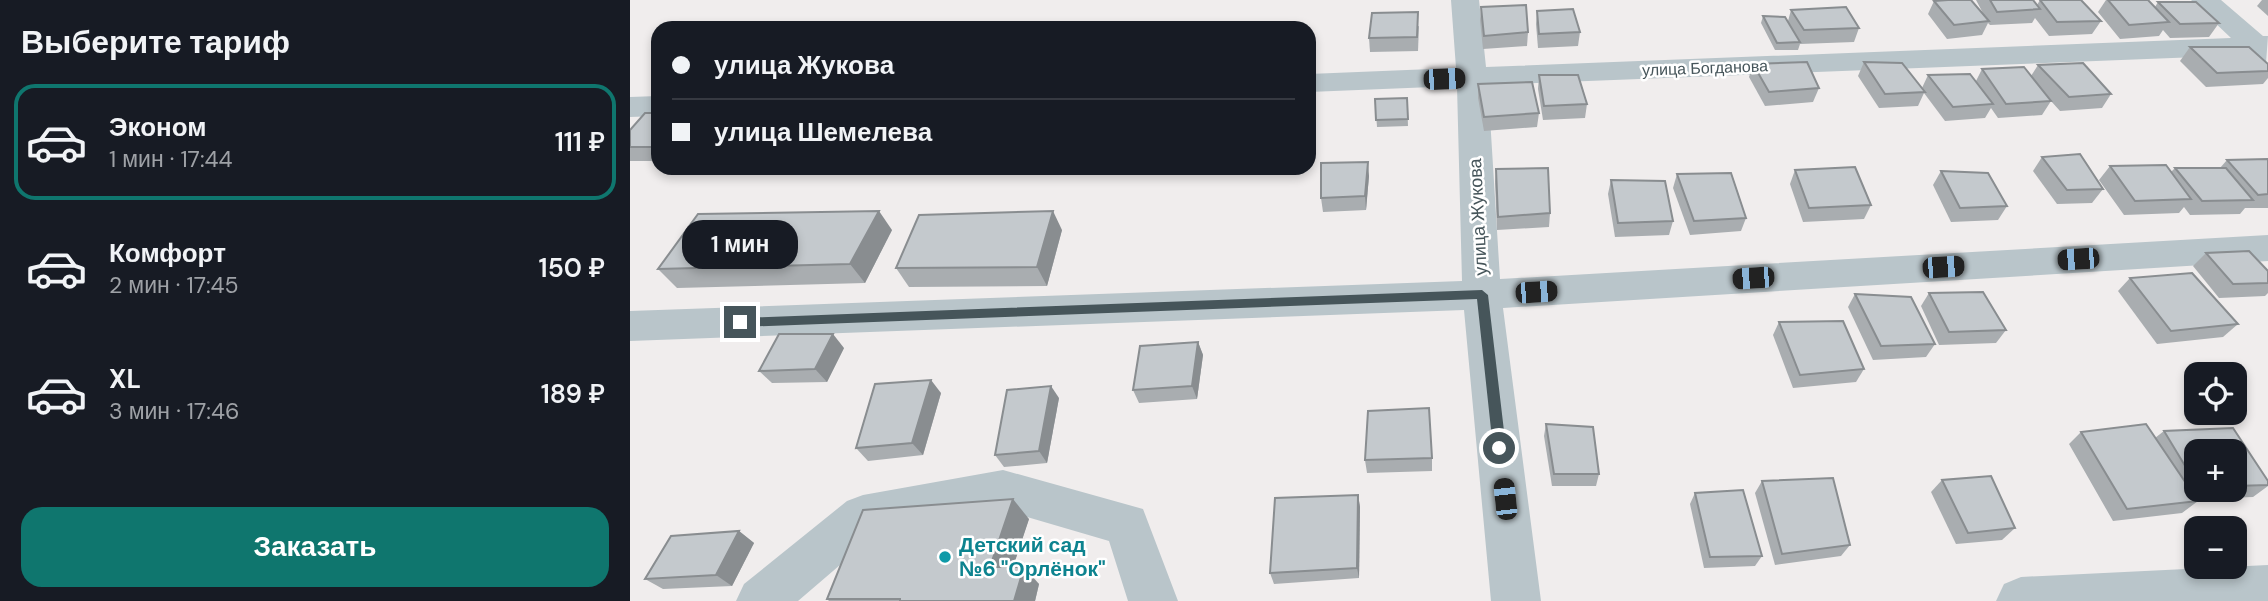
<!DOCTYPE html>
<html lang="ru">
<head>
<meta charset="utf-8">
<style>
	body { margin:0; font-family:"DM Sans",sans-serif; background:#242831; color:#f1f3f6; height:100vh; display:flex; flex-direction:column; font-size:26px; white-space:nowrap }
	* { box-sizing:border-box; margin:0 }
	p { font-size:23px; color:#9ea1a6 }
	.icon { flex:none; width:38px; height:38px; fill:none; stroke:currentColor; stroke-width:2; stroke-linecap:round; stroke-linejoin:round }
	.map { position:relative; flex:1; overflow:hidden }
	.details { display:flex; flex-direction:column; background:#171b24; width:630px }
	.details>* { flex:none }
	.guide { position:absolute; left:21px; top:21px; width:665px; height:154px; border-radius:21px; box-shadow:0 4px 10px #0003; display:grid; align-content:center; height:154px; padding:0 21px; background:#171b24 }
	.buttons { position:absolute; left:1554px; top:362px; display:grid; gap:14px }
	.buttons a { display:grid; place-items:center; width:63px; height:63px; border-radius:14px; background:#171b24; box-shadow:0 4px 10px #0003; font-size:35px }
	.end { position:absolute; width:32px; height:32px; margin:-16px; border:9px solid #46555a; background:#fff; box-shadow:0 0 0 4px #fff }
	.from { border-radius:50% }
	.bubble { position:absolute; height:49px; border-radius:21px; background:#171b24; box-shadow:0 4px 10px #0003; font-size:23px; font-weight:600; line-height:49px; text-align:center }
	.car { position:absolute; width:21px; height:42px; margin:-21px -10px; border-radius:9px; box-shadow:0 0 5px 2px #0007; background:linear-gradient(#222 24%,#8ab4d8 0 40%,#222 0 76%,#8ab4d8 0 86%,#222 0) }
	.guide b { display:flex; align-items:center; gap:24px; height:66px; font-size:26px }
	.guide b+b { border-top:2px solid #363941 }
	.guide i { width:18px; height:18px; background:#f1f3f6 }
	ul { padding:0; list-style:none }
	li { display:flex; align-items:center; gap:21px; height:116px; margin:0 14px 10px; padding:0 7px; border:4px solid transparent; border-radius:21px }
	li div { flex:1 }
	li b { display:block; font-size:26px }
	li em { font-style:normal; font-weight:600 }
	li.selected { border-color:#0f766e }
	li>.icon { width:63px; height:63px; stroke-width:1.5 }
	h2 { padding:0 21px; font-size:32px; line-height:84px }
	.cta { display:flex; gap:14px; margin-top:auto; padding:14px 21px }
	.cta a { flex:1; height:80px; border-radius:21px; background:#0f766e; color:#fff; font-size:28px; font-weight:600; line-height:80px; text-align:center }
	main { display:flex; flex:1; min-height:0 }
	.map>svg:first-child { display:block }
</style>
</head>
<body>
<main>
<section class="details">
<h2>Выберите тариф</h2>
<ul>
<li class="selected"><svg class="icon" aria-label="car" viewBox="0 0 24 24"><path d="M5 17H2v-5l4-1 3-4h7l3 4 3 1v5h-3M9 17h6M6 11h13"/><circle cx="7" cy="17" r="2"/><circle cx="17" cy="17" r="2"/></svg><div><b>Эконом</b><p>1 мин · 17:44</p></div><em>111 ₽</em></li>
<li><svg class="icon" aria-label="car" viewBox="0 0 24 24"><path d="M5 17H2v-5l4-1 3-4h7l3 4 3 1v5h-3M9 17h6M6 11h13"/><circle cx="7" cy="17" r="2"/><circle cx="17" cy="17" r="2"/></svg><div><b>Комфорт</b><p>2 мин · 17:45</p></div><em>150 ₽</em></li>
<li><svg class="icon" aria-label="car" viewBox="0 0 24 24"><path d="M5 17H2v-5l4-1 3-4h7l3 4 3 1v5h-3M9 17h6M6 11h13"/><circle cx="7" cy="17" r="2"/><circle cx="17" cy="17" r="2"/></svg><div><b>XL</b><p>3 мин · 17:46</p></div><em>189 ₽</em></li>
</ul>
<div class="cta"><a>Заказать</a></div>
</section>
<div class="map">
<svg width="1638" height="601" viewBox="0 0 1638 601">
	<rect width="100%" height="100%" fill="#f0eded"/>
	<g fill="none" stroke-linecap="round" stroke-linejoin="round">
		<g fill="#b9c5ca" fill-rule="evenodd">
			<path d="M821 0H849L856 67 1601 38 1561 0H1591L1633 36H1638L1636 63 1626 60 1619 55 858 85 870 279 1638 235V261L873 308 911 601H861L834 310 0 341V311L832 281 827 86 679 92V74L826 68Z"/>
			<path d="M28 96V116L0 117V97Z"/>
			<path d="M373 470 513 509 548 601H498L479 541 373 510 245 535 168 601H106L114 584 217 501 233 495Z"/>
			<path d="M1638 565V601H1366L1374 584 1391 577Z"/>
		</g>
	</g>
	<g fill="#a9adb0" fill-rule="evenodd">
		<path d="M1346 0H1403L1407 5 1410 0 1471 21 1462 34 1419 36 1405 18 1402 23 1360 25 1358 23 1352 35 1317 39 1298 14 1304 1 1354 15Z"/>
		<path d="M1476 0H1518L1525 7 1528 2 1589 23 1579 37 1540 38 1533 30 1529 36 1490 39 1468 12Z"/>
		<path d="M1632 0H1638V16L1627 6Z"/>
		<path d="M851 7 898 32 897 46 853 49 850 20Z"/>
		<path d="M1161 10 1229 28 1224 42 1170 44 1168 50H1145L1131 23 1133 16 1158 21Z"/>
		<path d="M907 11 950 32 948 46 908 48 906 24Z"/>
		<path d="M789 26 788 51 740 52 739 38Z"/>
		<path d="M1560 47 1638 64V78L1633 84 1576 87 1550 61Z"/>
		<path d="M1234 62 1292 88 1298 75 1346 81 1352 69 1401 76 1408 65 1481 94 1472 108 1430 111 1421 101 1412 115 1368 118 1361 108 1355 118 1315 121 1294 93 1288 106 1249 108 1228 76Z"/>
		<path d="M1123 64 1189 88 1183 102 1135 106 1119 77Z"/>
		<path d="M909 75 957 104 955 118 913 120 908 89Z"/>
		<path d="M848 84 909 113 907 127 854 131 848 98Z"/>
		<path d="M777 98 778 126 747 127 745 99Z"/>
		<path d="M28 113V161H0V130Z"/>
		<path d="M1412 157 1473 189 1462 203 1427 204 1403 171Z"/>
		<path d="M1638 159V208H1615L1610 214 1560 215 1554 207 1549 213 1494 215 1469 180 1480 166 1541 172 1545 168H1590L1597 160Z"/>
		<path d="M866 169 920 213 919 227 867 230 865 182Z"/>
		<path d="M1165 170 1241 205 1234 219 1173 222 1160 184Z"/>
		<path d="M1311 171 1377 206 1368 220 1321 222 1303 185Z"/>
		<path d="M1047 174 1116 218 1111 231 1060 235 1043 188Z"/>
		<path d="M739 176 736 210 693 212 691 198Z"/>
		<path d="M981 180 1043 221 1039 235 985 237 978 194Z"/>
		<path d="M262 230 235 283 47 288 28 269Z"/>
		<path d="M432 230 417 286 279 287 266 268Z"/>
		<path d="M1576 253 1638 271V293L1635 296 1589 298 1563 266Z"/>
		<path d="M1500 278 1608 324 1593 337 1527 344 1488 291Z"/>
		<path d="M1299 293 1376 330 1366 343 1309 345 1291 306Z"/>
		<path d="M1225 294 1305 344 1296 357 1243 360 1218 307Z"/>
		<path d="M1149 322 1234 369 1226 382 1163 388 1143 335Z"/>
		<path d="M568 342 573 355 567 399 509 403 503 390Z"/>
		<path d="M214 348 197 382 142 383 129 371Z"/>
		<path d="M311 393 293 455 238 461 226 448Z"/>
		<path d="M429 398 417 463 374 467 365 455Z"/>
		<path d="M916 424 969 474 966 486H922L914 436Z"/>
		<path d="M1516 424 1525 438 1534 431 1603 428 1638 481V486L1623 497 1566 499 1568 501 1552 513 1483 521 1439 444 1451 432ZM1566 452H1605V490H1566Z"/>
		<path d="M802 458V471L737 473 735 460Z"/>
		<path d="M1312 480 1385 528 1372 540 1326 544 1301 492Z"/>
		<path d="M1132 481 1220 545 1211 556 1145 565 1125 493Z"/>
		<path d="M1065 493 1132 556 1125 566 1074 568 1060 504Z"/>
		<path d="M728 495 730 507 729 578 644 584 640 573Z"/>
		<path d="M399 519 383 567 409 584 405 601H199L197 599Z"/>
		<path d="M109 531 124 543 102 586 33 589 15 579Z"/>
	</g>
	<g fill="#898d90">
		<path d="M679 95 681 108 679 126Z"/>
		<path d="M738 162 739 176 736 210 735 196Z"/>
		<path d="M249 211 262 230 235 283 220 264Z"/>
		<path d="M423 211 432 230 417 286 407 267Z"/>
		<path d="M203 334 214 348 197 382 185 369Z"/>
		<path d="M568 342 573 355 567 399 562 386Z"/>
		<path d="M301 380 311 393 293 455 282 443Z"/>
		<path d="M421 386 429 398 417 463 409 451Z"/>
		<path d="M728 495 730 507 729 578 727 568Z"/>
		<path d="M383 499 399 519 377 585 360 567Z"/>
		<path d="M109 531 124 543 102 586 86 575Z"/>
		<path d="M394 567 409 584 405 601H384Z"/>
	</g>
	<g fill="#c4c9cd" stroke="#898d90" stroke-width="2">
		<path d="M1318 0H1341L1359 21 1324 25 1304 1Z"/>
		<path d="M1360 0H1403L1410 9 1367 12Z"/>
		<path d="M1410 0H1451L1471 21 1427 22Z"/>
		<path d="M1478 0H1518L1539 22 1499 25Z"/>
		<path d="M1528 2H1566L1589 23 1550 24Z"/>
		<path d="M896 5 898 32 854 36 851 7Z"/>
		<path d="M1216 7 1229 28 1174 30 1161 10Z"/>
		<path d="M943 9 950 32 909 34 907 11Z"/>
		<path d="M788 12 787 37 739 38 742 13Z"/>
		<path d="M1133 16 1155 17 1170 42 1147 43Z"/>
		<path d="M448 23 447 28H415Z"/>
		<path d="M1560 47H1619L1638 64V71L1587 73Z"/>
		<path d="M1177 62 1189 88 1139 92 1123 64Z"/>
		<path d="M1234 62 1272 63 1295 92 1255 94Z"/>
		<path d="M1453 63 1481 94 1439 97 1408 65Z"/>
		<path d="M1394 67 1421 101 1376 104 1352 69Z"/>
		<path d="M1340 74 1363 104 1323 107 1298 75Z"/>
		<path d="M909 75H948L957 104 914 106Z"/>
		<path d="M902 82 909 113 854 117 848 84Z"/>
		<path d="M777 98 778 119 746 120 745 99Z"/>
		<path d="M15 113H28V147H0V130Z"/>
		<path d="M1450 154 1473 189 1437 190 1412 157Z"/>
		<path d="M1638 159V194L1628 195 1597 160Z"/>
		<path d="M738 162 735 196 691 198V163Z"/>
		<path d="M1536 165 1561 199 1505 201 1480 166Z"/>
		<path d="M1225 167 1241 205 1179 208 1165 170Z"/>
		<path d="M918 168 920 213 868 217 866 169Z"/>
		<path d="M1545 168H1596L1623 200 1572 201Z"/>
		<path d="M1311 171 1358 173 1377 206 1330 208Z"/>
		<path d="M1101 173 1116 218 1064 221 1047 174Z"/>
		<path d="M981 180 1035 181 1043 221 988 223Z"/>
		<path d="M249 211 220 264 28 269 68 214Z"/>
		<path d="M423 211 407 267 266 268 289 215Z"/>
		<path d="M1619 251 1638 271V283L1603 284 1576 253Z"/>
		<path d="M1562 273 1608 324 1541 331 1500 278Z"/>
		<path d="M1353 292 1376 330 1319 332 1299 293Z"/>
		<path d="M1225 294 1281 297 1305 344 1251 346Z"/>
		<path d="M1213 321 1234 369 1170 375 1149 322Z"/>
		<path d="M149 334H203L185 369 129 371Z"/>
		<path d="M568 342 562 386 503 390 510 346Z"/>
		<path d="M301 380 282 443 226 448 245 384Z"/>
		<path d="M421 386 409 451 365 455 377 390Z"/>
		<path d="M799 408 802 458 735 460 738 411Z"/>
		<path d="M916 424 963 427 969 474H924Z"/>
		<path d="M1516 424 1568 501 1497 509 1451 432Z"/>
		<path d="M1603 428 1638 481V485L1605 486V452H1566V484L1534 431Z"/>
		<path d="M1361 476 1385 528 1338 533 1312 480Z"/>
		<path d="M1203 478 1220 545 1152 554 1132 481Z"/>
		<path d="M1113 490 1132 556 1080 557 1065 493Z"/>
		<path d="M728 495 727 568 640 573 645 498Z"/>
		<path d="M383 499 360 567H394L384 601H270V599H197L233 510Z"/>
		<path d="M109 531 86 575 15 579 41 536Z"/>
	</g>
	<path fill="#46555a" d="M852 290 858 295 876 448 869 453 863 448 847 299 110 327 104 322 110 318Z"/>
	<circle fill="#0f9aa8" stroke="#fff" stroke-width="2.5" cx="315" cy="557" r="7"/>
	<g text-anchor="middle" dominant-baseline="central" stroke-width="5" stroke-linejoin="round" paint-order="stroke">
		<g font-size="16" fill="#46555a" stroke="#fff">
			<text transform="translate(1075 68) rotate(-2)">улица Богданова</text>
		</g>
		<g font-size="18" fill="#46555a" stroke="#fff">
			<text transform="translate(848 217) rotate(-93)">улица Жукова</text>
		</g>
		<g font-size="21" font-weight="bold" fill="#0d838f" stroke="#fff" text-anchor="start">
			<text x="329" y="545">Детский сад<tspan x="329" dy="24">№6 "Орлёнок"</tspan></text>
		</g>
	</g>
</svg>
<div class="buttons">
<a><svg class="icon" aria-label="locate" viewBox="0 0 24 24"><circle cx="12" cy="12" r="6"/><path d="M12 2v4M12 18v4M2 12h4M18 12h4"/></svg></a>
<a>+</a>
<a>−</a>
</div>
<i class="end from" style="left:869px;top:448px"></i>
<i class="end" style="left:110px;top:322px"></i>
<div class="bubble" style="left:52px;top:220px;width:116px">1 мин</div>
<i class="car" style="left:814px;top:79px;rotate:88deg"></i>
<i class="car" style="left:1448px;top:259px;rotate:266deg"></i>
<i class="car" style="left:1313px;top:267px;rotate:86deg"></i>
<i class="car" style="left:1123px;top:278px;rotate:266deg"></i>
<i class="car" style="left:906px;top:292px;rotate:86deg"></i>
<i class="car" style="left:875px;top:499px;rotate:354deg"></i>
<div class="guide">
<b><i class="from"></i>улица Жукова</b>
<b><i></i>улица Шемелева</b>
</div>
</div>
</main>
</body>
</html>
